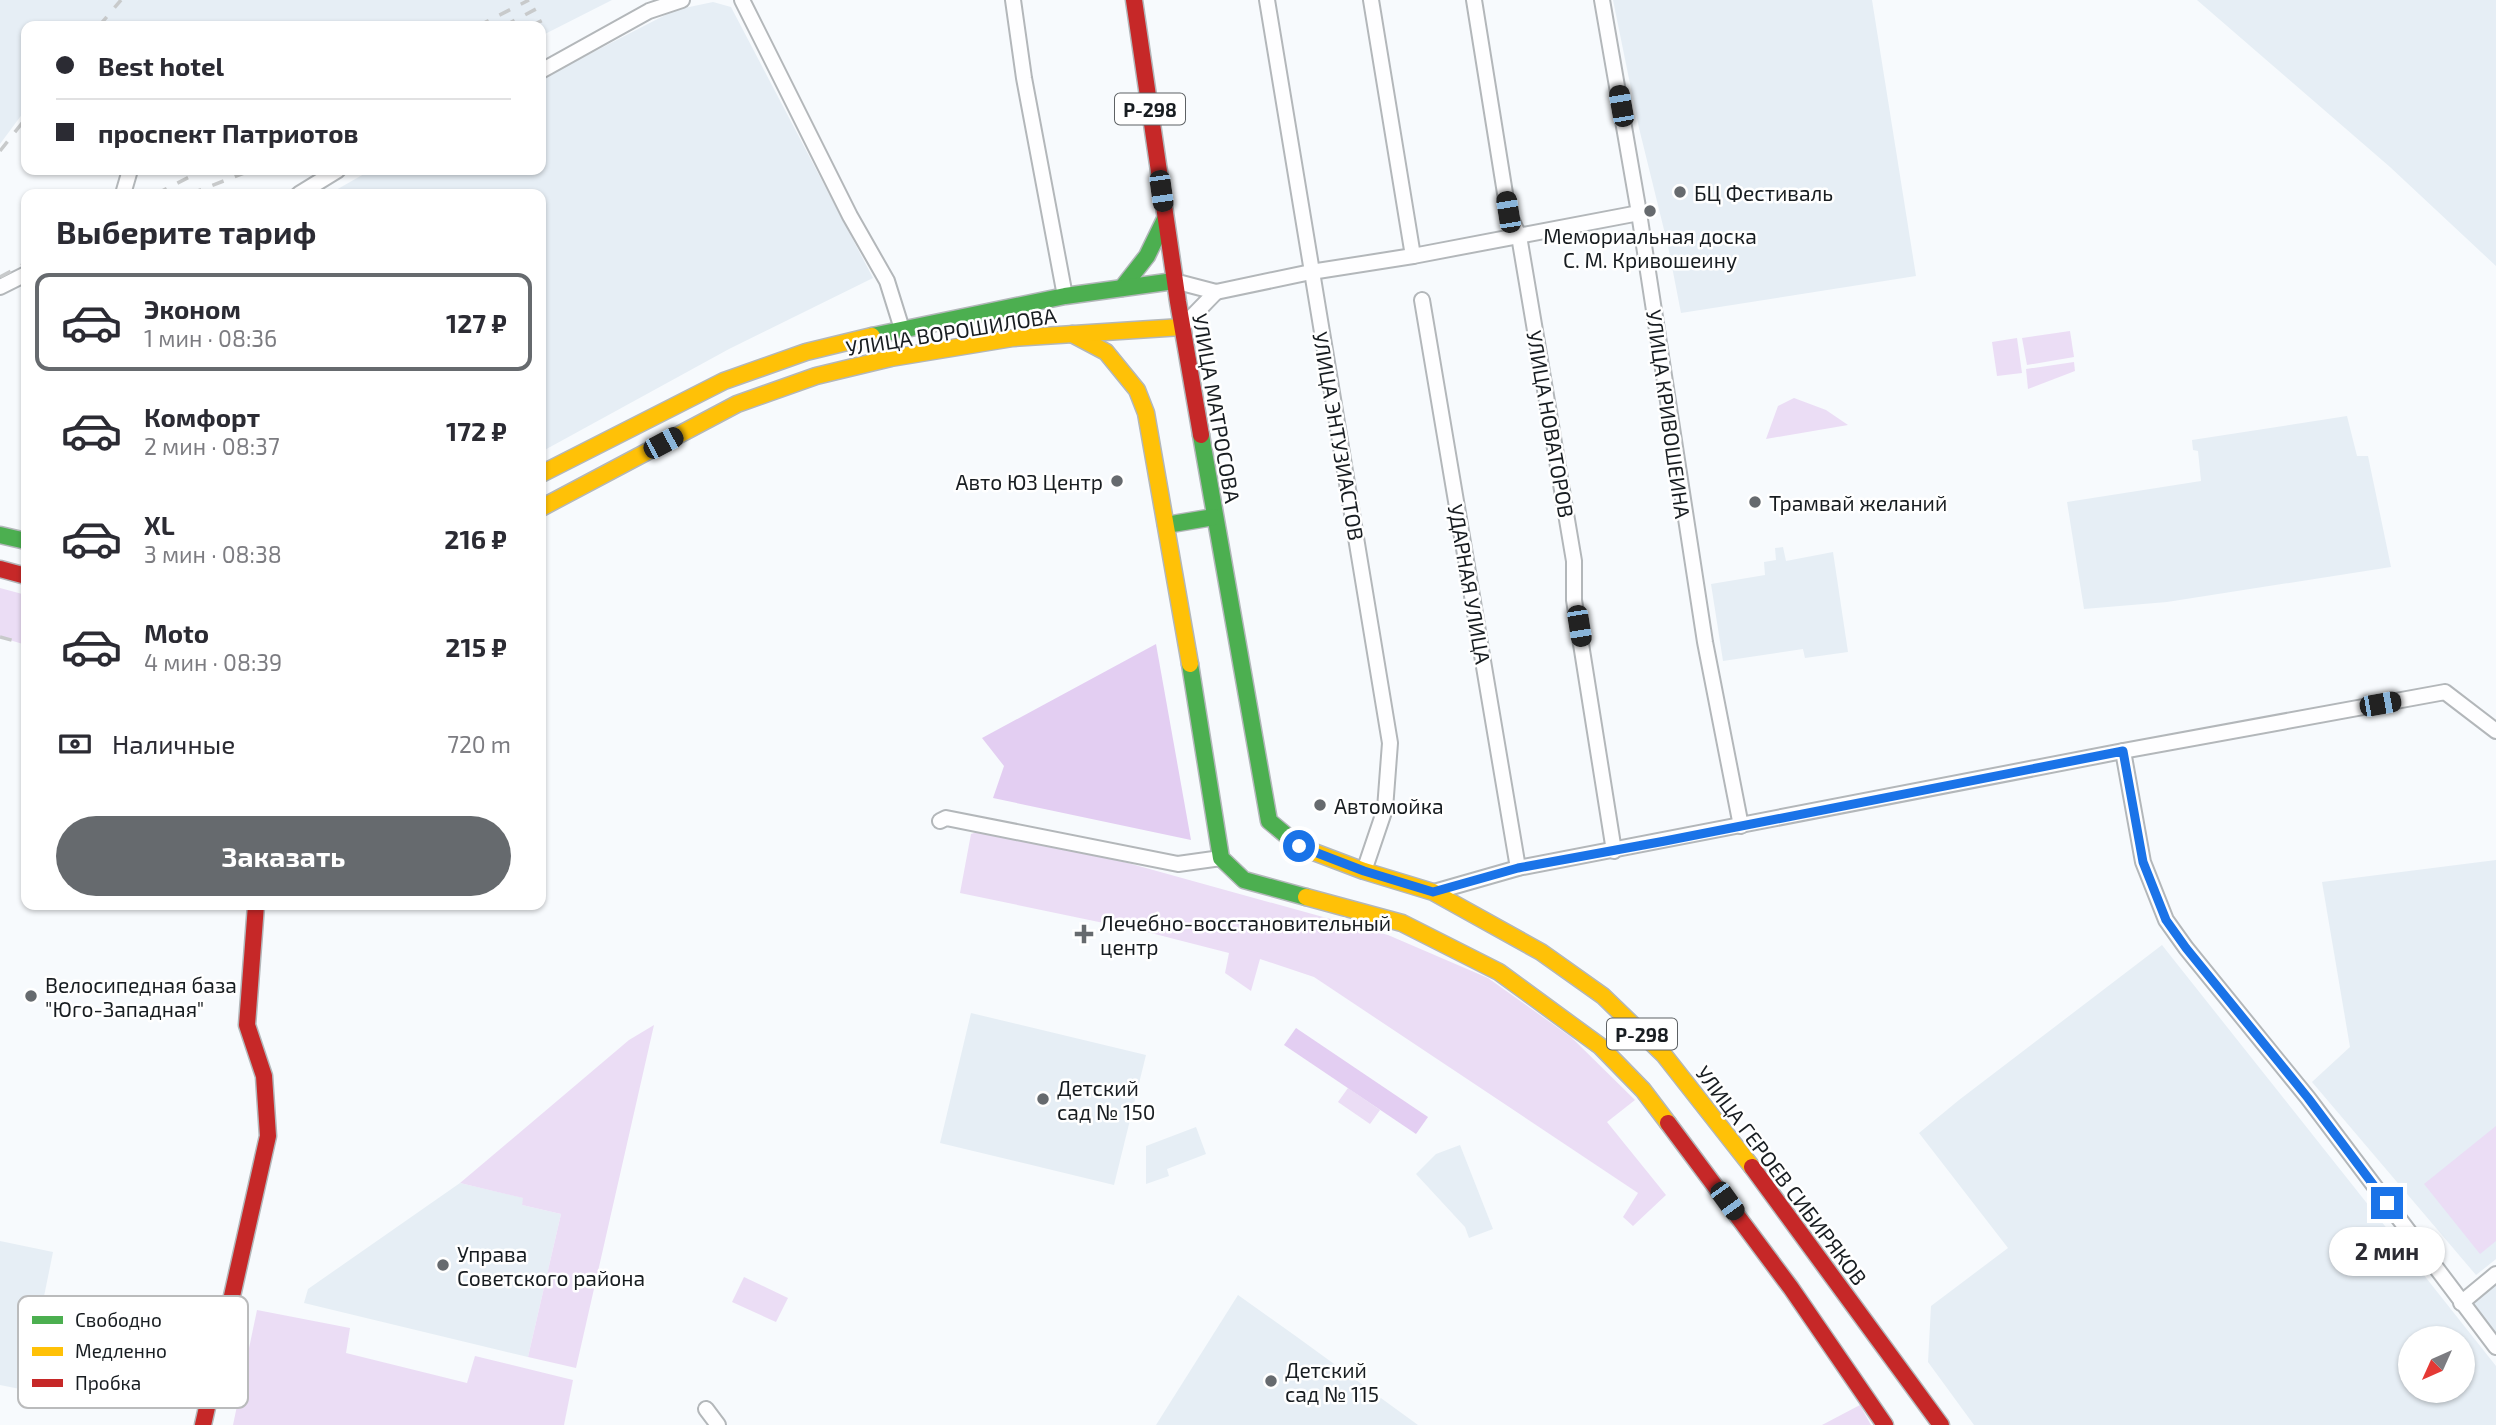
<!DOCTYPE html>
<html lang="ru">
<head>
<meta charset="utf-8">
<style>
	body { margin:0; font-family:"Exo 2",sans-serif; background:#f7f7f7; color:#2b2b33; height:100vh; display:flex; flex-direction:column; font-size:26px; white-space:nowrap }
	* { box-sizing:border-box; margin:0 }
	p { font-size:23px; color:#7c7c81 }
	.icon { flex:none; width:38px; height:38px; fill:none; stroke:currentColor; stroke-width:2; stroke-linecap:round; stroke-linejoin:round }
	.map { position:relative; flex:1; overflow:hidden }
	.panel { position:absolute; left:21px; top:189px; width:525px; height:721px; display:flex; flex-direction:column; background:#fff; border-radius:14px; box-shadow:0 2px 5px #0004 }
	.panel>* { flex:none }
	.guide { position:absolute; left:21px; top:21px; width:525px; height:154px; border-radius:14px; box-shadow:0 2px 5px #0004; display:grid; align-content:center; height:154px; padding:0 35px; background:#fff }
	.needle { width:46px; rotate:225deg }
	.controls { position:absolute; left:2398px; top:1326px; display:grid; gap:14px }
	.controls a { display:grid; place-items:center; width:77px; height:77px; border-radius:50%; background:#fff; box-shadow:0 2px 5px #0004; font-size:35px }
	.end { position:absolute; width:32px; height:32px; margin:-16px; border:9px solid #1a73e8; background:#fff; box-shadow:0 0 0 4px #fff }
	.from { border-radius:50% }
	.bubble { position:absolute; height:49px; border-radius:24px; background:#fff; box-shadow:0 2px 5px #0004; font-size:23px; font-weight:700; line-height:49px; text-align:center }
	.car { position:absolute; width:21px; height:42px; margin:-21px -10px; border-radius:9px; box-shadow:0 0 5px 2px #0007; background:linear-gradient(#222 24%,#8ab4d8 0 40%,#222 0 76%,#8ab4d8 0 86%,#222 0) }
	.guide b { display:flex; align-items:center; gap:24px; height:66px; font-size:26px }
	.guide b+b { border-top:2px solid #e1e1e2 }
	.guide i { width:18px; height:18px; background:#2b2b33 }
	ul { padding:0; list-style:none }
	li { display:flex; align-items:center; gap:21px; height:98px; margin:0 14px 10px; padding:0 21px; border:4px solid transparent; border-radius:14px }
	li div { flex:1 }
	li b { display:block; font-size:26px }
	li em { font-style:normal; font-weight:700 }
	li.selected { border-color:#666a6e }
	li>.icon { width:63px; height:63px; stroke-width:1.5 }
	h2 { padding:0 35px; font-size:32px; line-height:84px }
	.pay { display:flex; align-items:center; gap:18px; height:77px; padding:0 35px; font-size:26px }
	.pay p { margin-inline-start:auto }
	.cta { display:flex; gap:14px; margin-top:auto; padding:14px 35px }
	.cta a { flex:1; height:80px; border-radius:42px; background:#666a6e; color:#fff; font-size:28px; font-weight:700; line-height:80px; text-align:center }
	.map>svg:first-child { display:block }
</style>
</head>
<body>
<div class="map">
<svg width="2496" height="1425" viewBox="0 0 2496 1425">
	<rect width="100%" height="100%" fill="#f7fafd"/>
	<g fill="#e6eef5" fill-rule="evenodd">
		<path d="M0 0H612L541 36V26H26V109L0 144Z"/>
		<path d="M1613 0H1872L1916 276 1681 313 1668 246 1639 128Z"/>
		<path d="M2197 0H2496V266L2390 167Z"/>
		<path d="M713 2 731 7 873 278 729 349 541 452V194H329L371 170H541V79L675 10Z"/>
		<path d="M2347 416 2357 456H2368L2391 567 2167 602 2084 609 2067 502 2201 481 2198 451 2193 450 2192 440Z"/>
		<path d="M1783 547 1786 561 1833 552 1848 652 1805 658 1803 649 1723 661 1711 584 1765 575 1764 562 1776 560 1775 548Z"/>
		<path d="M2496 860V1259L2476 1275 2312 1082 2350 1047 2322 882Z"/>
		<path d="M2162 945 2496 1366V1425H1974L1928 1362 1931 1306 2008 1248 1919 1133 1959 1100ZM2410 1339H2462V1391H2410Z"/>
		<path d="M971 1013 1146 1055 1114 1185 940 1143Z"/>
		<path d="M1196 1127 1206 1154 1167 1169 1169 1176 1146 1184V1146Z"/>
		<path d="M1460 1145 1493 1229 1469 1238 1465 1227 1416 1174 1436 1154Z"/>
		<path d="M460 1183 524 1198 522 1205 561 1214 528 1357 304 1303 308 1289Z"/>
		<path d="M0 1241 53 1252 25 1390 0 1385Z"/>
		<path d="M2496 1283V1336L2471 1304Z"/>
		<path d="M1238 1295 1297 1337 1418 1425H1156Z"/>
	</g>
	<g fill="#ebddf5">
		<path d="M2070 331 2074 357 2027 365 2022 338Z"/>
		<path d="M2017 338 2022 373 1997 376 1992 342Z"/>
		<path d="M2074 362 2075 371 2028 389 2026 369Z"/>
		<path d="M1794 398 1826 410 1848 425 1766 439 1778 406Z"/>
		<path d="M0 588 26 595V645L0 637Z"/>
		<path d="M983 830 1128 863 1388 935 1488 978 1571 1037 1635 1100 1607 1122 1666 1195 1633 1226 1623 1217 1638 1193 1314 977 1260 959 1251 991 1225 973 1229 953 1147 932 960 893 971 834Z"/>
		<path d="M654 1025 576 1368 528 1357 561 1214 522 1205 523 1198 460 1183 629 1040Z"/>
		<path d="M1348 1088 1380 1110 1370 1124 1338 1102Z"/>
		<path d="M2496 1126V1241L2480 1254 2424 1184Z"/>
		<path d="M744 1277 788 1298 776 1322 732 1302Z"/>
		<path d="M257 1310 350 1328 346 1353 467 1383 475 1356 573 1380 564 1425H233Z"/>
		<path d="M1860 1405 1871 1425H1822Z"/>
	</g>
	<g fill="#e3cef2">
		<path d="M1156 644 1191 840 993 798 1004 766 982 738Z"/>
		<path d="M1296 1028 1428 1117 1416 1134 1284 1045Z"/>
	</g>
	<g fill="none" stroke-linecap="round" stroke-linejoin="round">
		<g stroke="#b3b7ba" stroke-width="18">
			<g id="street">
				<path d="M742 0 850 216 887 281 902 329"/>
				<path d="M1013 0 1024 78 1065 296"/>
				<path d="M1267 0 1390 743 1385 809 1364 871"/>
				<path d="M1371 0 1413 256"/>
				<path d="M1474 0 1508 212 1519 236 1574 561V600L1614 851"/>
				<path d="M1602 0 1639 213 1705 642 1741 826"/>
				<path d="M541 71 649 11 682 0"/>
				<path d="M123 194 130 170"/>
				<path d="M299 194 338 170"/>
				<path d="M1174 281 1216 292 1311 272 1413 256 1639 213"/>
				<path d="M0 287 26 274"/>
				<path d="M1422 300 1518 868"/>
				<path d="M1182 327 1216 292"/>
				<path d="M2123 751 2143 862 2166 920 2186 948 2308 1098 2496 1347"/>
				<path d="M940 821 946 818 1178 864 1221 858"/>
				<path d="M1434 892 1518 868 2123 751 2445 692 2496 731"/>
				<path d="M2461 1303 2496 1274"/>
				<path d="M706 1409 718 1425"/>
			</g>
		</g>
		<g stroke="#b3b7ba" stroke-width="19">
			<g id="fast">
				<path d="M1122 288 1147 256 1165 219"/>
				<path d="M872 336 1065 296 1174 281"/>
				<path d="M1201 435 1269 821 1299 846 1306 849"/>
				<path d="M1166 525 1214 517"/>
				<path d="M0 535 26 541"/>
				<path d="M1190 664 1221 858 1244 880 1306 897"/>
			</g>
		</g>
		<g stroke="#b3b7ba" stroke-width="19">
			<g id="slow">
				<path d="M1072 334 1106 352 1137 390 1146 413 1190 664"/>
				<path d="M541 474 724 381 806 352 872 336"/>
				<path d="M541 508 737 404 816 376 891 358 1013 338 1182 327"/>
				<path d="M1306 849 1364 871 1433 892 1541 952 1603 996 1664 1055 1752 1167"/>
				<path d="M1306 897 1402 923 1499 972 1600 1046 1643 1090 1668 1123"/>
			</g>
		</g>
		<g stroke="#b3b7ba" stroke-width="19">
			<g id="jam">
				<path d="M1134 0 1178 302 1201 435"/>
				<path d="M0 569 26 576"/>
				<path d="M1668 1123 1791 1288 1885 1425"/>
				<path d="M1752 1167 1941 1425"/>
				<path d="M203 1425 268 1136 264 1076 247 1025 256 905"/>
			</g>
		</g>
		<use href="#street" stroke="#fefeff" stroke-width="14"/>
		<use href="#fast" stroke="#4caf50" stroke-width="16"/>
		<use href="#slow" stroke="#ffc107" stroke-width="16"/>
		<use href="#jam" stroke="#c62828" stroke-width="16"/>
		<g stroke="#c8cacb" stroke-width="3.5" stroke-dasharray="12 12" stroke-linecap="butt">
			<path d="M99 26 121 0"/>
			<path d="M478 26 529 0"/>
			<path d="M504 26 538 8"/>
			<path d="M531 26 543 20"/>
			<path d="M0 151 26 118"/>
			<path d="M156 194 203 170"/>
			<path d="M190 194 252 170"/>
			<path d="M0 277 26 263"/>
			<path d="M0 637 26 644"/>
		</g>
	</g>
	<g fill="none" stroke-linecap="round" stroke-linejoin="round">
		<path stroke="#1a73e8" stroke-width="9" d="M1299 846 1364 871 1433 892 1518 868 1665 841 2123 751 2143 862 2166 920 2186 948 2308 1098 2387 1203"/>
	</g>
	<g fill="#666a6e" stroke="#fff" stroke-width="2.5">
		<circle cx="1680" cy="192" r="7"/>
		<circle cx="1650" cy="211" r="7"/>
		<circle cx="1117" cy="481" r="7"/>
		<circle cx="1755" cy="502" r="7"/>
		<circle cx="1320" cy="805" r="7"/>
		<path d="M1080.5 923.5h7v7h7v7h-7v7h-7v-7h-7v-7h7z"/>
		<circle cx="31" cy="996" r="7"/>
		<circle cx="1043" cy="1099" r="7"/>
		<circle cx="443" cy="1265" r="7"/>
		<circle cx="1271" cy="1381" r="7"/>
	</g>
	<g text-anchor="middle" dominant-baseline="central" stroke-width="5" stroke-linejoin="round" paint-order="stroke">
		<g fill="#fff" stroke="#5d6164" stroke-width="2">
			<rect x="1115" y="93.5" width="70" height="31" rx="5"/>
			<rect x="1607" y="1018.5" width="70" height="31" rx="5"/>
		</g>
		<g font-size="19" font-weight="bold" fill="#181d21">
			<text x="1150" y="109">Р-298</text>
			<text x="1642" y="1034">Р-298</text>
		</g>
		<g font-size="21" fill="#181d21" stroke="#fff" text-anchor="start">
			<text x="1694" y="192">БЦ Фестиваль</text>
			<text x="1650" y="235" text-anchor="middle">Мемориальная доска<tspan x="1650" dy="24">С. М. Кривошеину</tspan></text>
			<text x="1103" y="481" text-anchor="end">Авто ЮЗ Центр</text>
			<text x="1769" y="502">Трамвай желаний</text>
			<text x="1334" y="805">Автомойка</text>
			<text x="1100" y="922">Лечебно-восстановительный<tspan x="1100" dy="24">центр</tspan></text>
			<text x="45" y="984">Велосипедная база<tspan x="45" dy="24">"Юго-Западная"</tspan></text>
			<text x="1057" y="1087">Детский<tspan x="1057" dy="24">сад № 150</tspan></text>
			<text x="457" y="1253">Управа<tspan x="457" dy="24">Советского района</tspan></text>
			<text x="1285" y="1369">Детский<tspan x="1285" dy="24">сад № 115</tspan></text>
		</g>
		<g font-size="21" fill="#181d21" stroke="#fff">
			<text transform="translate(951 331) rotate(-9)">УЛИЦА ВОРОШИЛОВА</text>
			<text transform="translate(1217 408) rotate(80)">УЛИЦА МАТРОСОВА</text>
			<text transform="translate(1669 414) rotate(82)">УЛИЦА КРИВОШЕИНА</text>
			<text transform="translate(1551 424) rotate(80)">УЛИЦА НОВАТОРОВ</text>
			<text transform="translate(1339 436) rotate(80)">УЛИЦА ЭНТУЗИАСТОВ</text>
			<text transform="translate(1470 584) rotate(80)">УДАРНАЯ УЛИЦА</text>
			<text transform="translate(1782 1175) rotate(53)">УЛИЦА ГЕРОЕВ СИБИРЯКОВ</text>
		</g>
	</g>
	<rect x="18" y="1296" width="230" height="112" rx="10" fill="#fff" stroke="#babbbc" stroke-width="2"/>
	<rect x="32" y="1316" width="31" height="8" fill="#4caf50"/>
	<rect x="32" y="1347" width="31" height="9" fill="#ffc107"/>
	<rect x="32" y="1379" width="31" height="8" fill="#c62828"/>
	<g font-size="19" fill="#181d21">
		<text x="75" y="1327">Свободно</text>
		<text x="75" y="1358">Медленно</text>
		<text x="75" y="1390">Пробка</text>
	</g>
</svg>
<div class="controls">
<a><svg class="needle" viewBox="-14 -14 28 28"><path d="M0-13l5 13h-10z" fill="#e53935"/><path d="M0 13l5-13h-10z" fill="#7c7c81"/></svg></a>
</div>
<i class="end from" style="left:1299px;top:846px"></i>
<i class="end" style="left:2387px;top:1203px"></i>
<div class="bubble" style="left:2329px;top:1227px;width:116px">2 мин</div>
<i class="car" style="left:1621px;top:106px;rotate:350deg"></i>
<i class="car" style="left:1161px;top:191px;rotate:172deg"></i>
<i class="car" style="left:1508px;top:212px;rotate:351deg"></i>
<i class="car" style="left:663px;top:443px;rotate:62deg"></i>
<i class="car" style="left:1579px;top:626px;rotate:171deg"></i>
<i class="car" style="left:2380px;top:704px;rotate:80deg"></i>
<i class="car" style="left:1727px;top:1201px;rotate:144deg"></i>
<div class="guide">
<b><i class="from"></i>Best hotel</b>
<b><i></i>проспект Патриотов</b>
</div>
<section class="panel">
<h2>Выберите тариф</h2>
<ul>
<li class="selected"><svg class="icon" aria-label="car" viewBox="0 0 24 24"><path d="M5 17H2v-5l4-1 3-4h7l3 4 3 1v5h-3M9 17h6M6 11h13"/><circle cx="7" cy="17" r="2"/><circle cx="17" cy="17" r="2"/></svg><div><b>Эконом</b><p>1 мин · 08:36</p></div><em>127 ₽</em></li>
<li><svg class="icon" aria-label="car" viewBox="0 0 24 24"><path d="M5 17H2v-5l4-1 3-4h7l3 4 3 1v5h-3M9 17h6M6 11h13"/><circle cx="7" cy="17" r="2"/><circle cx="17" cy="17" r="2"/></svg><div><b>Комфорт</b><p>2 мин · 08:37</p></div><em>172 ₽</em></li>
<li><svg class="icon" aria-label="car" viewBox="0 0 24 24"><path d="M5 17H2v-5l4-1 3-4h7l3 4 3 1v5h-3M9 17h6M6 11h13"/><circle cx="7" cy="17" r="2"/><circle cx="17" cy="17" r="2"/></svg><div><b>XL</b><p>3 мин · 08:38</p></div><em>216 ₽</em></li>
<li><svg class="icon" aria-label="car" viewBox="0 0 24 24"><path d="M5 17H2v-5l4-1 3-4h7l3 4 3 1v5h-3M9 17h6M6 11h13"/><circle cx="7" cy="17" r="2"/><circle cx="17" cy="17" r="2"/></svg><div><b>Moto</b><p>4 мин · 08:39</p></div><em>215 ₽</em></li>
</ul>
<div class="pay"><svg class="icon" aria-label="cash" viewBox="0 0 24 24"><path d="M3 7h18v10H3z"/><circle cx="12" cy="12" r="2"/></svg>Наличные<p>720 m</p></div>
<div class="cta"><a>Заказать</a></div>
</section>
</div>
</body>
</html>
